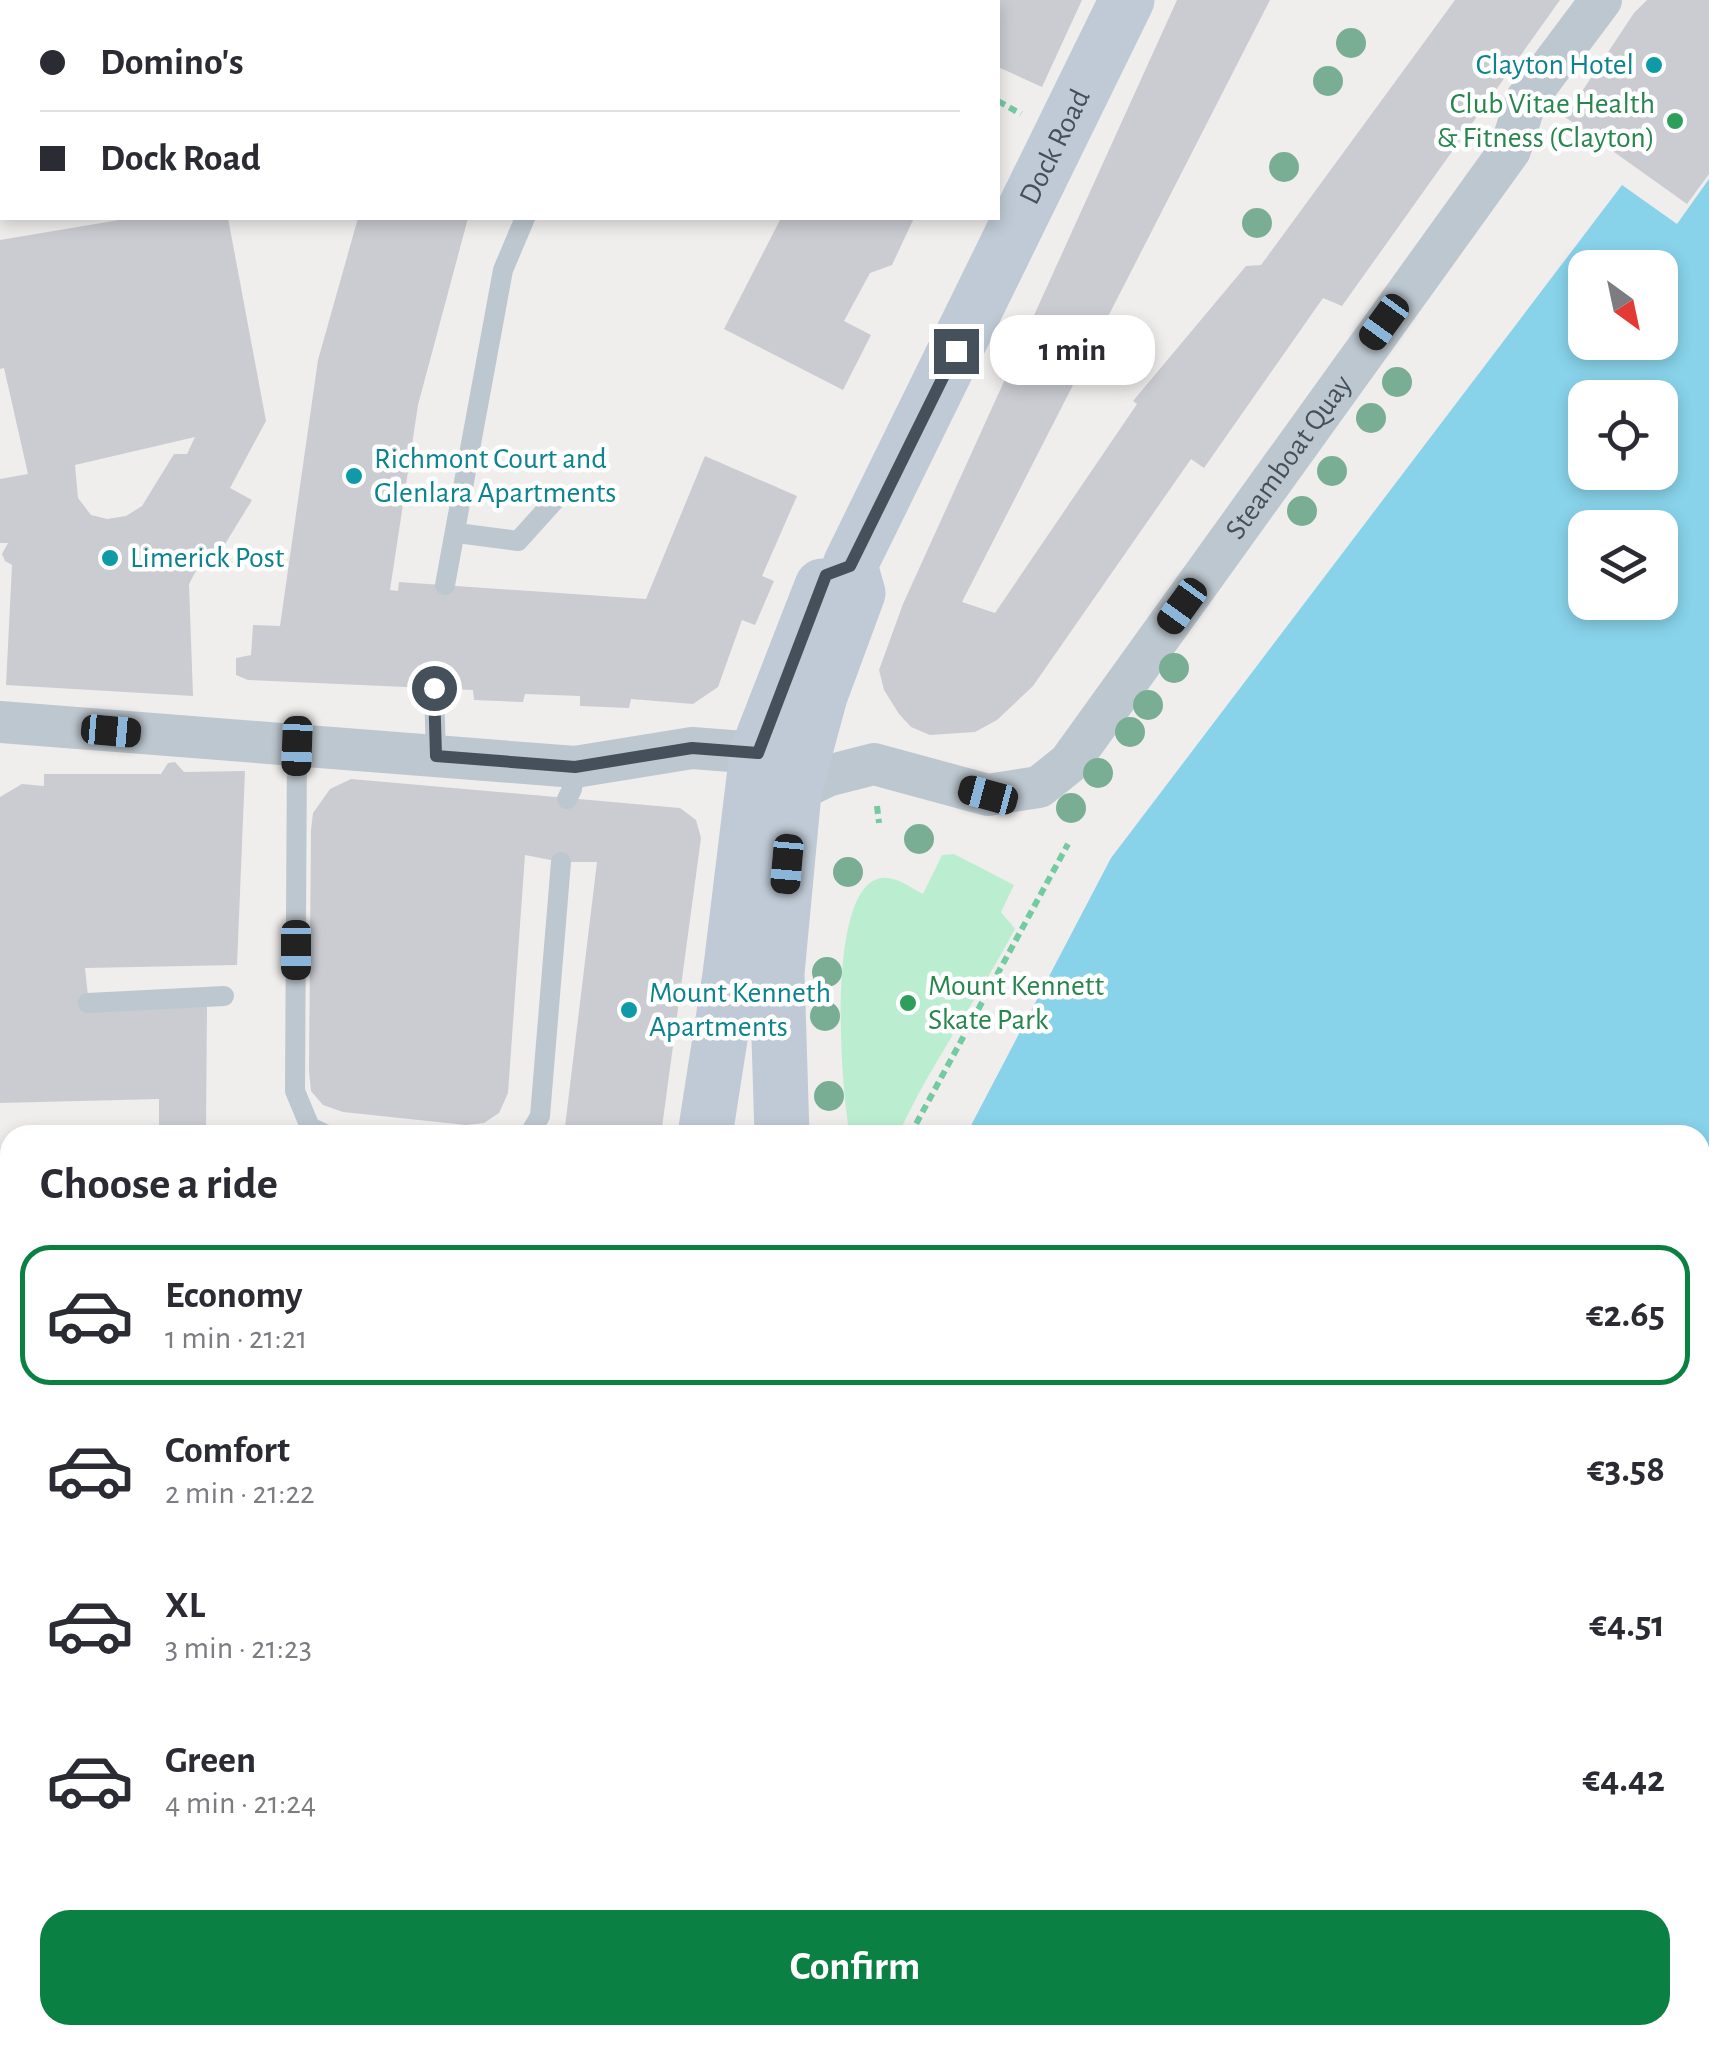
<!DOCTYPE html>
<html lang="en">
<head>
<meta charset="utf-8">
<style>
	body { margin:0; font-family:"Alegreya Sans",sans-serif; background:#f2f2f3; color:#2b2b33; height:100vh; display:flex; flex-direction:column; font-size:38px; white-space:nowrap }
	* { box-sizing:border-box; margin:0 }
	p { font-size:32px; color:#7c7c81 }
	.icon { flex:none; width:55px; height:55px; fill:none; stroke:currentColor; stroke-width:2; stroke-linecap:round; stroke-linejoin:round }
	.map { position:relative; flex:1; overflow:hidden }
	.panel { position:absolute; left:0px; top:1125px; width:1710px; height:920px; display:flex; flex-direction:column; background:#fff; border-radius:30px 30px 0 0; box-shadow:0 5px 15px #0003 }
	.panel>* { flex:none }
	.guide { position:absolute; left:0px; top:0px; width:1000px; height:220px; box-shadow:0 5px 15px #0003; display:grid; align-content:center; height:220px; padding:0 40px; background:#fff }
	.needle { width:65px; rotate:147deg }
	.buttons { position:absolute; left:1568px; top:250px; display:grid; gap:20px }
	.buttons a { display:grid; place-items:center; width:110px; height:110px; border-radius:20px; background:#fff; box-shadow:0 5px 15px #0003; font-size:50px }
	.end { position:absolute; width:45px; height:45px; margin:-22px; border:12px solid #45505a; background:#fff; box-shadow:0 0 0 5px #fff }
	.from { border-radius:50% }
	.bubble { position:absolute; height:70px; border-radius:30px; background:#fff; box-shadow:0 5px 15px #0003; font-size:32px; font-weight:700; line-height:70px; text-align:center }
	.car { position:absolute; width:30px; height:60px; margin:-30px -15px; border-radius:12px; box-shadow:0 0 8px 2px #0007; background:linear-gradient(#222 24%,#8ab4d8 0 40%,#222 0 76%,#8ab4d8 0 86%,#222 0) }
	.guide b { display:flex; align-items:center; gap:35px; height:95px; font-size:38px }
	.guide b+b { border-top:2px solid #e1e1e2 }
	.guide i { width:25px; height:25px; background:#2b2b33 }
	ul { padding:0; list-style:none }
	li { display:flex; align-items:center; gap:30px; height:140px; margin:0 20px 15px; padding:0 20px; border:5px solid transparent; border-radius:30px }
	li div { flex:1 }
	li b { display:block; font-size:38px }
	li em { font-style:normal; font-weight:700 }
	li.on { border-color:#0b8043 }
	li>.icon { width:90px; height:90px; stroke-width:1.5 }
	h2 { padding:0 40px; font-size:45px; line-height:120px }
	.button { display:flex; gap:20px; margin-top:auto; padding:20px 40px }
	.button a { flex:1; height:115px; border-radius:30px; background:#0b8043; color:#fff; font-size:40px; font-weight:700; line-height:115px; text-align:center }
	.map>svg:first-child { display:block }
</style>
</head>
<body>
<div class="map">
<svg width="1709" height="2045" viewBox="0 0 1709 2045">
	<rect width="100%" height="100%" fill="#f0eded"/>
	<path fill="#bbeed0" d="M954 854 1014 885 1001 912 1015 929C978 999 931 1063 898 1135H850C841 1092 825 887 881 878 897 876 909 887 923 894L942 855Z"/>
	<path fill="#88d3ea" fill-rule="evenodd" d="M1709 179V2045H647L650 2035H1700V1135H966L1111 858 1622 185 1677 224ZM1585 268H1660V342H1585ZM1585 398H1660V472H1585ZM1585 528H1660V602H1585Z"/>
	<g fill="#caccd2" fill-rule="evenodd">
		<path d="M998 0H1082L1042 87 998 67Z"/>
		<path d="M1177 0H1270L962 602 995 613 1137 404 1133 401 1246 266 1261 265 1455 0H1560L1342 306 1323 298 1204 468 1191 459 1033 686 997 720 975 732 930 735 911 727 899 714 884 690 879 670 903 604Z"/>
		<path d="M1647 0H1709V174L1687 204 1565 117 1634 13Z"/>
		<path d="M131 218H228L266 421 230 488 252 500 211 567 200 563 189 584 193 696 6 685 12 565 5 561 2 554 8 543H0V479L28 474 4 368 0 369V240ZM195 437 187 454H174L142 506 126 516 107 519 91 515 78 498 75 465Z"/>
		<path d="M358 218H468L418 405 390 590 398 591 399 582 646 599 705 456 797 496 762 576 774 581 755 625 742 620 718 687 693 704 631 699 629 708 580 706V696L525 694 523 702 474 700 473 690 248 680 236 675V658L251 655 253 625 280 626 318 360Z"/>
		<path d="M781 218H914L892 265 870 273 844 321 871 335 843 390 724 329Z"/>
		<path d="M175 762 184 772 245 771 237 965 85 968 89 1006 207 1003 206 1135H159V1099L0 1103V797L22 784 44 786V774H161L168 763Z"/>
		<path d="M351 779 680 808 696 820 701 838 661 1135H564L597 862H561L525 855 508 1093 499 1113 484 1123 466 1125 343 1112 323 1105 311 1091 309 1071 311 830 313 813 330 789Z"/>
		<path d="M1 1244H10V1327L5 1328Z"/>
		<rect x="41" y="2035" width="262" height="10"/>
	</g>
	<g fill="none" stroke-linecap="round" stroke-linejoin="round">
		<g stroke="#73cba2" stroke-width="6" stroke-dasharray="8 5" stroke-linecap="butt">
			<path d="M998 101 1021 114"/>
			<path d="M877 806 879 823"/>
			<path d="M910 1135 1068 844"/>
			<path d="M0 1983H10"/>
		</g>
		<g stroke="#bdc7cf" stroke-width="20">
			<path d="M457 533 518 541 555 500"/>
			<path d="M445 585 503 270 525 218"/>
			<path d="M434 689 436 756"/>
			<path d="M297 747 295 1091 310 1127 327 1135"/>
			<path d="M567 799 572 789 575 767"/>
			<path d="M88 1003 224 996"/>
			<path d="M529 1135 540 1116 561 862"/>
		</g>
		<g stroke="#bdc7cf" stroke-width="42">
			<path d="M801 0 806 2"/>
			<path d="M0 722 575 767 692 748 757 753"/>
			<path id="s1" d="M794 792 827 776 874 764 988 795 1039 787 1069 763 1510 150 1526 100 1601 0"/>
			<path d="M0 1904H10"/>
			<path d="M546 2045 548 2035"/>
		</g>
		<g stroke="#bfcad6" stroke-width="55">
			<path d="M705 1135 730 975 757 753 822 586"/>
			<path id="s2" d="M782 1135 777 973 794 792 820 696 858 593 850 565 1127 0"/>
			<path d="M0 1378H10"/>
			<path d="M0 1490 10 1478"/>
			<path d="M1700 1585 1709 1586"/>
		</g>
	</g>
	<g fill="#79ae94">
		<circle cx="1351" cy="43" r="15"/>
		<circle cx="1328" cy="81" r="15"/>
		<circle cx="1284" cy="167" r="15"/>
		<circle cx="1257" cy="223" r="15"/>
		<circle cx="1397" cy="382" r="15"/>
		<circle cx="1371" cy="418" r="15"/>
		<circle cx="1332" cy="471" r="15"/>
		<circle cx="1302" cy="511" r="15"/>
		<circle cx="1174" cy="668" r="15"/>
		<circle cx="1148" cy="705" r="15"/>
		<circle cx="1130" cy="732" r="15"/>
		<circle cx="1098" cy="773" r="15"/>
		<circle cx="1071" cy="808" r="15"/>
		<circle cx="919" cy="839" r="15"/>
		<circle cx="848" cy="872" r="15"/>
		<circle cx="827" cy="972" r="15"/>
		<circle cx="825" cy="1016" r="15"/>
		<circle cx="829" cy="1096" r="15"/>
	</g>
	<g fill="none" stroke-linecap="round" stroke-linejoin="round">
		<path stroke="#45505a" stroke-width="12" d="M434 688 436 756 575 767 692 748 758 753 826 575 850 566 956 351"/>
	</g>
	<g fill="#0f9aa8" stroke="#fff" stroke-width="4">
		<circle cx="1654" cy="65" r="10"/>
		<circle cx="354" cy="476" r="10"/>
		<circle cx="110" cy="558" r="10"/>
		<circle cx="629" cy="1010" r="10"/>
	</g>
	<g fill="#2e9e5b" stroke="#fff" stroke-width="4">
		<circle cx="1675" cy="121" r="10"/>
		<circle cx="908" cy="1003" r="10"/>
	</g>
	<g text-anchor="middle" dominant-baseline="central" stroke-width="9" stroke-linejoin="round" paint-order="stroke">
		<g font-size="30" fill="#0d838f" stroke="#fff" text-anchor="start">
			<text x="1634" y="65" text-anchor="end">Clayton Hotel</text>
			<text x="374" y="459">Richmont Court and<tspan x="374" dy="34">Glenlara Apartments</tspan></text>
			<text x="130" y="558">Limerick Post</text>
			<text x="649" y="993">Mount Kenneth<tspan x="649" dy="34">Apartments</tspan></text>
		</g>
		<g font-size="30" fill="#27864d" stroke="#fff" text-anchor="end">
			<text x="1655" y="104">Club Vitae Health<tspan x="1655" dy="34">&amp; Fitness (Clayton)</tspan></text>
			<text x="928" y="986" text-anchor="start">Mount Kennett<tspan x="928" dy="34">Skate Park</tspan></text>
		</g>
		<g font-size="30" fill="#45505a" stroke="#fff">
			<text stroke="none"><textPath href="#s2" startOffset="1048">Dock Road</textPath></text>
			<text stroke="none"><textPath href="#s1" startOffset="670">Steamboat Quay</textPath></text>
		</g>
	</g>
</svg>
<div class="buttons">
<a><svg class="needle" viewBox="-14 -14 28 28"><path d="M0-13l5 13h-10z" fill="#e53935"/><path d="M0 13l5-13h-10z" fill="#7c7c81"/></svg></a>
<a><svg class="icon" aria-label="locate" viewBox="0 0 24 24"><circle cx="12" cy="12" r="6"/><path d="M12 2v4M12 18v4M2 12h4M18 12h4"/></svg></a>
<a><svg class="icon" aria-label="layers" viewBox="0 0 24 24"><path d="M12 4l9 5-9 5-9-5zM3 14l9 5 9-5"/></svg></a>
</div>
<i class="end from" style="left:434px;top:688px"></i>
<i class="end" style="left:956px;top:351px"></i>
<div class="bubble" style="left:990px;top:315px;width:165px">1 min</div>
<i class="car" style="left:1384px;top:322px;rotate:216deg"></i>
<i class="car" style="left:1182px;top:606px;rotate:216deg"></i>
<i class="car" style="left:111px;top:731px;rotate:95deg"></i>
<i class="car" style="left:297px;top:746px;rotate:182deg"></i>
<i class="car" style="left:988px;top:795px;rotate:285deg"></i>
<i class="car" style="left:787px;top:864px;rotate:185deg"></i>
<i class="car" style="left:296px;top:950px;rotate:180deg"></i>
<div class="guide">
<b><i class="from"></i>Domino's</b>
<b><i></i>Dock Road</b>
</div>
<section class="panel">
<h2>Choose a ride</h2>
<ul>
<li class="on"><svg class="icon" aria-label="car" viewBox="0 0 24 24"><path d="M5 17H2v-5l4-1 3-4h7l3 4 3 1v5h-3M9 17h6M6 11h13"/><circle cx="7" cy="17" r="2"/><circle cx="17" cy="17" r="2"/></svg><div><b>Economy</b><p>1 min · 21:21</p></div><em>€2.65</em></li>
<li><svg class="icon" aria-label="car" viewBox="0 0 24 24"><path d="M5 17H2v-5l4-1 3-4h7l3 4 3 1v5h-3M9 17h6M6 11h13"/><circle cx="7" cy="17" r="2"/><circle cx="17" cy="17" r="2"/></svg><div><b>Comfort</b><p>2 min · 21:22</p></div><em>€3.58</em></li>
<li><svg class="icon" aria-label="car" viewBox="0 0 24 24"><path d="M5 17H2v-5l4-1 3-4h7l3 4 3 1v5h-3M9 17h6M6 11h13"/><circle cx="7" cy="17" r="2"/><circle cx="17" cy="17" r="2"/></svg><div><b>XL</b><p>3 min · 21:23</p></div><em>€4.51</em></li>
<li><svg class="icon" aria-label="car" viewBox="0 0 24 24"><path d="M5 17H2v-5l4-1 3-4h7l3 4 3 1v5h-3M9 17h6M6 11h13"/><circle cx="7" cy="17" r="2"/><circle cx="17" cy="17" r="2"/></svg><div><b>Green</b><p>4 min · 21:24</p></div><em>€4.42</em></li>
</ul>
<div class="button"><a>Confirm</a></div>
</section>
</div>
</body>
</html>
